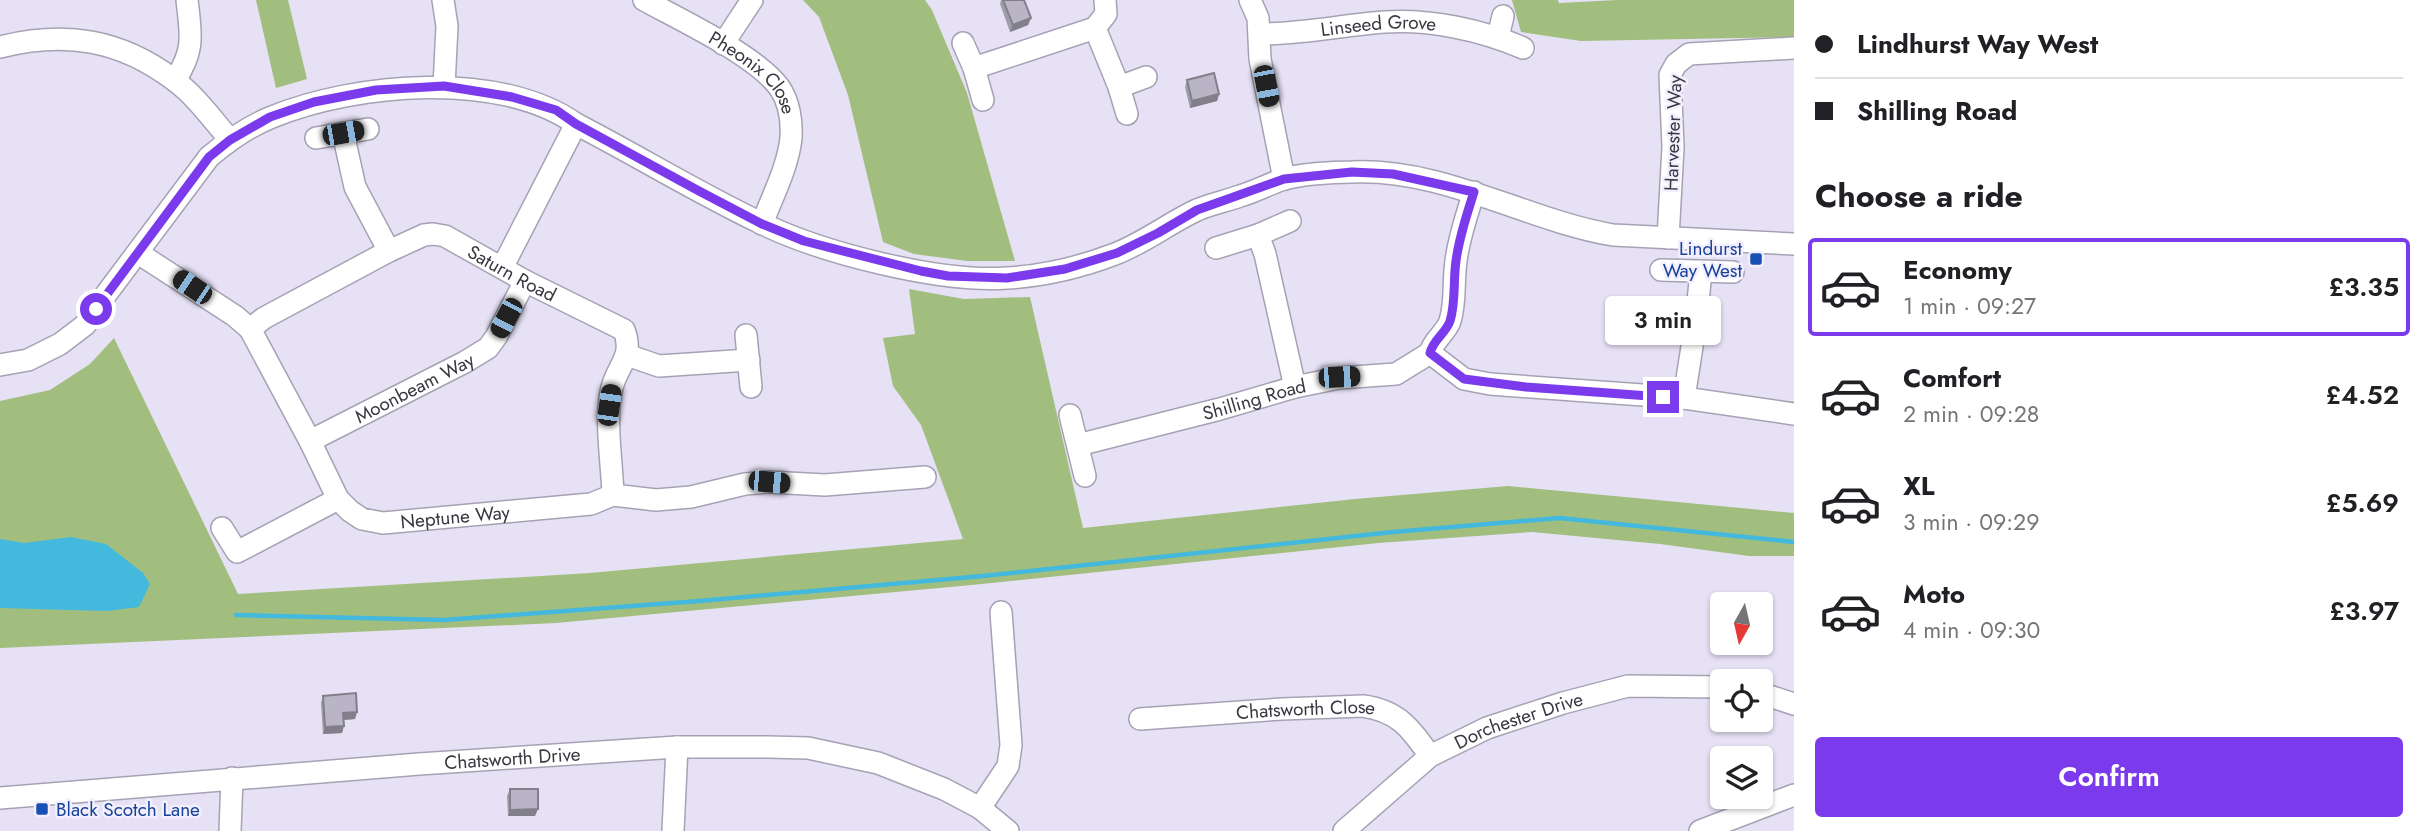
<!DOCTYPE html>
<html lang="en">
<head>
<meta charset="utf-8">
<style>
	body { margin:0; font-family:Jost,sans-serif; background:#f2f2f2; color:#202124; height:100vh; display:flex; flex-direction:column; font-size:26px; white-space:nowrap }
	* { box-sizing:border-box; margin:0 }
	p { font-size:23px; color:#757577 }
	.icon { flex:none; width:38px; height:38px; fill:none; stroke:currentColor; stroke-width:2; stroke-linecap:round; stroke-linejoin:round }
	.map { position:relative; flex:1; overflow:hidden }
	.panel { display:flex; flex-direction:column; background:#fff; width:630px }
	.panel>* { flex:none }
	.hud { display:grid; align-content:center; height:154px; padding:0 21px; background:#fff }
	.needle { width:46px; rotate:188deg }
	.controls { position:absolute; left:1710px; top:592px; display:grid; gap:14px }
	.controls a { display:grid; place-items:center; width:63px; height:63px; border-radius:7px; background:#fff; box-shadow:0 2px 5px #0004; font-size:35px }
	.end { position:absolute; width:32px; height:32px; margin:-16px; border:9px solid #7c3aed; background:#fff; box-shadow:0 0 0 4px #fff }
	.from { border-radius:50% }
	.bubble { position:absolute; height:49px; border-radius:7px; background:#fff; box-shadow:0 2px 5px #0004; font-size:23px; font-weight:600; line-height:49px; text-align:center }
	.car { position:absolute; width:21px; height:42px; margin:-21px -10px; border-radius:9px; box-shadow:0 0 5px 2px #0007; background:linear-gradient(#222 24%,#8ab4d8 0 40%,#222 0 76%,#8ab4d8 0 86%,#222 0) }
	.hud b { display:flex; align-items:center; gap:24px; height:66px; font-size:26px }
	.hud b+b { border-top:2px solid #e0e0e0 }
	.hud i { width:18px; height:18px; background:#202124 }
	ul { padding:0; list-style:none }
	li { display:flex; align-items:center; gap:21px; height:98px; margin:0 14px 10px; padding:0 7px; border:4px solid transparent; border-radius:7px }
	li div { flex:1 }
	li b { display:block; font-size:26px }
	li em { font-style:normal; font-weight:600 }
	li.selected { border-color:#7c3aed }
	li>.icon { width:63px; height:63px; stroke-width:1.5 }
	h2 { padding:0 21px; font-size:32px; line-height:84px }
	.button { display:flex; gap:14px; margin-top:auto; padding:14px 21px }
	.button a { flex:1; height:80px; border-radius:7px; background:#7c3aed; color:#fff; font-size:28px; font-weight:600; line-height:80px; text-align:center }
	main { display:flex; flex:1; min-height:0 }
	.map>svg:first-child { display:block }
</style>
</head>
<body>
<main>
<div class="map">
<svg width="1794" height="831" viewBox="0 0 1794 831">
	<rect width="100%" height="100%" fill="#e6e1f4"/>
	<g fill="#a2be7f">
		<path d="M256 0H288L307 79 276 88Z"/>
		<path d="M803 0H925L932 10 967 93 1015 261H967L914 254 883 242 848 95 819 17Z"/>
		<path d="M1512 0H1558L1559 3 1617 0H1794V37L1581 41 1521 32Z"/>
		<path d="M909 289 964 299 1030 297 1083 528 1355 499 1508 486 1794 513V556H1749L1660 544 1532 532 1378 543 972 585 556 623 0 648V401L50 390 90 364 114 338 238 594 590 573 963 539 921 425 893 386 883 338 915 334Z"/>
	</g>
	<path fill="#42b9dd" d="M71 537 106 544 143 573 150 584 139 607 107 611 0 608V539L24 543Z"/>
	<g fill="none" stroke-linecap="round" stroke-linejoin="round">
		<path stroke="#42b9dd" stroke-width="4.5" d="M236 615 444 620 699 601 983 576 1393 532 1559 518 1794 542"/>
		<g stroke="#a6a2b4" stroke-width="24">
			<g id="minor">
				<path d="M443 0 447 26 444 86"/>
				<path id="s1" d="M644 0C681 20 755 55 779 87 789 101 792 121 791 138 788 167 772 197 762 224"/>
				<path d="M1250 0 1258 18 1260 59 1284 179"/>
				<path d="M1095 28 1119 87 1127 114"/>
				<path d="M1095 28 1106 14 1105 0"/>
				<path id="s2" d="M1260 34C1302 34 1343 25 1385 22 1430 19 1482 30 1523 48"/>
				<path d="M1498 37 1503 16"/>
				<path d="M963 43 974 68 983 100"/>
				<path d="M723 44 752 0"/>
				<path d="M0 47C65 31 120 39 174 80 195 95 213 120 230 140"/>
				<path d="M974 68 1095 28"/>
				<path d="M175 80C195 50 191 35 187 0"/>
				<path d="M1119 87 1146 77"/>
				<path d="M343 133 355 187 389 251"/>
				<path d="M316 138 368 129"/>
				<path d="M1258 235 1265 254 1295 387"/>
				<path d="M1668 238 1673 147 1670 75 1676 64 1689 54 1794 48"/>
				<path d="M1216 248 1258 235 1290 221"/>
				<path id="s3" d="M138 253 235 316 250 329 310 441 338 499 350 511 362 519 383 523 591 504 613 495 656 500 691 497 745 484 769 482 825 485 925 477"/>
				<path d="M503 266 576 124"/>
				<path d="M1661 270 1733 272"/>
				<path id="s4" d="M250 329 264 318 389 251 424 235 433 234 445 236 525 281 624 330C635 358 615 367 611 392 605 423 612 463 613 495"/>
				<path d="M746 335 751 387"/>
				<path d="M1430 353 1464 379 1490 384 1684 398 1794 414"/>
				<path d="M1430 353C1433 340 1446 333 1450 321 1456 302 1453 281 1456 261 1459 237 1467 214 1474 192"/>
				<path d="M627 355 659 366 749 360"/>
				<path d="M0 365 28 360 60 344 85 325 107 293 209 157C228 141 249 126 272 117 355 83 500 70 576 124 638 156 698 193 761 223 822 253 940 283 1007 278 1043 276 1081 267 1115 254 1144 243 1169 223 1197 210 1211 204 1226 201 1240 196 1254 192 1267 185 1281 180 1299 174 1332 172 1352 172 1444 168 1525 220 1613 235L1794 244"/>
				<path d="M1684 398 1696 321 1701 272"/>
				<path d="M1070 415 1085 476"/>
				<path id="s5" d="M310 441 465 362 488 348 496 337 525 281"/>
				<path id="s6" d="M1078 445 1220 409 1295 387 1339 378 1396 374 1430 353"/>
				<path d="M222 528 237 552 338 499"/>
				<path d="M1760 693 1794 704"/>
				<path id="s7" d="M1140 719 1282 709 1363 706C1399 711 1411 729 1430 756"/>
				<path id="s8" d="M0 798 419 764 677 747H768L808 748 878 763 944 789 980 808 1008 831"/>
				<path d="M980 808 1008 766 1011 745 1001 612"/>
				<path d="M230 831 232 778"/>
				<path d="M673 831 677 747"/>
				<path id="s9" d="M1344 831 1430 756 1487 728 1563 703 1628 686 1722 687"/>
				<path d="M1700 831 1794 795"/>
			</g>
		</g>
		<use href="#minor" stroke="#fff" stroke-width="21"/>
	</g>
	<g fill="#9f9caa">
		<path d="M1001 0H1024L1031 18 1028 25 1010 32 1000 4Z"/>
		<path d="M1187 80 1219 94 1217 101 1190 108 1185 87Z"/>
		<path d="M323 696 355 719 344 720 342 733 323 734 321 703Z"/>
		<path d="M510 789 535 816H508L507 796Z"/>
	</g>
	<g fill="#827f8b">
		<path d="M1031 18 1028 25 1010 32 1013 25Z"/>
		<path d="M1219 94 1217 101 1190 108 1192 101Z"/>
		<path d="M357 712 355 719 341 720 343 713Z"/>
		<path d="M344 726 342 733 323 734 325 727Z"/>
		<path d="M538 809 535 816H508L510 810Z"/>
	</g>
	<g fill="#b9b5c6" stroke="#827f8b" stroke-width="2">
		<path d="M1003 0H1024L1031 18 1013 25Z"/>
		<path d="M1214 73 1219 94 1192 101 1187 80Z"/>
		<path d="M356 693 357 712 343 713 344 726 325 727 323 696Z"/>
		<path d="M510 789H538V809L510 810Z"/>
	</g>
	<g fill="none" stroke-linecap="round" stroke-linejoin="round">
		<path stroke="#7c3aed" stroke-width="9" d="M96 309 209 157 230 140 270 117 314 102 376 90 444 86 512 97 556 110 576 124 699 191 762 224 804 241 921 271 948 276 1007 278 1065 269 1117 253 1158 233 1197 210 1284 179 1352 172 1393 174 1474 192C1467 214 1459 237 1456 261 1453 281 1456 302 1450 321 1446 333 1433 340 1430 353L1464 379 1526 387 1663 397"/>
	</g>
	<g fill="#1a4fb4" stroke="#f3effe" stroke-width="2.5">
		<rect x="1749" y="252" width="14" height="14" rx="3.5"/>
		<rect x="35" y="802" width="14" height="14" rx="3.5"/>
	</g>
	<g text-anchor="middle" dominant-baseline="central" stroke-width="5" stroke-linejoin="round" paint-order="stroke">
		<g font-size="19" fill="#39373f" stroke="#f3effe">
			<text stroke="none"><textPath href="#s2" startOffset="119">Linseed Grove</textPath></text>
			<text stroke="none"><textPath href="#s1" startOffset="133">Pheonix Close</textPath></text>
			<text transform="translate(1673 133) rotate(-88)">Harvester Way</text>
			<text stroke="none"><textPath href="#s4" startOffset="296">Saturn Road</textPath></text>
			<text stroke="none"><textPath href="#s5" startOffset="117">Moonbeam Way</textPath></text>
			<text stroke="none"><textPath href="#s6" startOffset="182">Shilling Road</textPath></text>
			<text stroke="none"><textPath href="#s3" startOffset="452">Neptune Way</textPath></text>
			<text stroke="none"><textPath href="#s7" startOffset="166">Chatsworth Close</textPath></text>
			<text stroke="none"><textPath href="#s9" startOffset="210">Dorchester Drive</textPath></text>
			<text stroke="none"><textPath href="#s8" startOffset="514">Chatsworth Drive</textPath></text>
		</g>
		<g font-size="19" fill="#164399" stroke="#f3effe" text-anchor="end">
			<text x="1742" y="248">Lindurst<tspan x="1742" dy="22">Way West</tspan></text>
			<text x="56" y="809" text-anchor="start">Black Scotch Lane</text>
		</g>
	</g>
</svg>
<div class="controls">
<a><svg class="needle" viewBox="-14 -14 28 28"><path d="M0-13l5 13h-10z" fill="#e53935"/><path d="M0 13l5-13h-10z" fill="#757577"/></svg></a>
<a><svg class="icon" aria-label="locate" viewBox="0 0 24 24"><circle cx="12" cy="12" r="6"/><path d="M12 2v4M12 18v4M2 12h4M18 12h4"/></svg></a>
<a><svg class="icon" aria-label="layers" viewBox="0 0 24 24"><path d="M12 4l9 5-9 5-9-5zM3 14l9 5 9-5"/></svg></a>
</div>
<i class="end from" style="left:96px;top:309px"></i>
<i class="end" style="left:1663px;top:397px"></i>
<div class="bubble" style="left:1605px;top:296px;width:116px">3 min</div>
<i class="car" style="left:1266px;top:86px;rotate:169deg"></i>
<i class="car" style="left:343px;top:133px;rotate:80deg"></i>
<i class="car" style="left:192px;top:287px;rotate:304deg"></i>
<i class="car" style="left:506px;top:318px;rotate:208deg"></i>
<i class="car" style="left:1339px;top:377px;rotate:88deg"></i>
<i class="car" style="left:609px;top:405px;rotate:8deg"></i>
<i class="car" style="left:769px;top:482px;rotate:95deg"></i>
</div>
<section class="panel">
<div class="hud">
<b><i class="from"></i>Lindhurst Way West</b>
<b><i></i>Shilling Road</b>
</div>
<h2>Choose a ride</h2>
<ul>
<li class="selected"><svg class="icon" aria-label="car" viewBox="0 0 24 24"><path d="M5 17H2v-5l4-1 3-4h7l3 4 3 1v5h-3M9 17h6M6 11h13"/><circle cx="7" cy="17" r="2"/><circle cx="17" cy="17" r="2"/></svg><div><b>Economy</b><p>1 min · 09:27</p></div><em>£3.35</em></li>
<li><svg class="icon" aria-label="car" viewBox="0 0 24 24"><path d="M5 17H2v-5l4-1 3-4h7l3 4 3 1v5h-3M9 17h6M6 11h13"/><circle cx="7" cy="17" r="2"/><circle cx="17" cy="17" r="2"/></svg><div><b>Comfort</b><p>2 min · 09:28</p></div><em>£4.52</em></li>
<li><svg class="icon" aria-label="car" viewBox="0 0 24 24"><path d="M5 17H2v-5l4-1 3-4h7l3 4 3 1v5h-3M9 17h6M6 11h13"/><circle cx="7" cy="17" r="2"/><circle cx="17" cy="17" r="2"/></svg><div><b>XL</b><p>3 min · 09:29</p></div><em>£5.69</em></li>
<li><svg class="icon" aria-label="car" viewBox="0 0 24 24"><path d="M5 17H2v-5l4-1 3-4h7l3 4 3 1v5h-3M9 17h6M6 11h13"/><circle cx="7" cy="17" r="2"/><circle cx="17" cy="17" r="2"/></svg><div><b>Moto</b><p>4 min · 09:30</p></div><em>£3.97</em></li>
</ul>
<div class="button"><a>Confirm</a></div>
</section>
</main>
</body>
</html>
